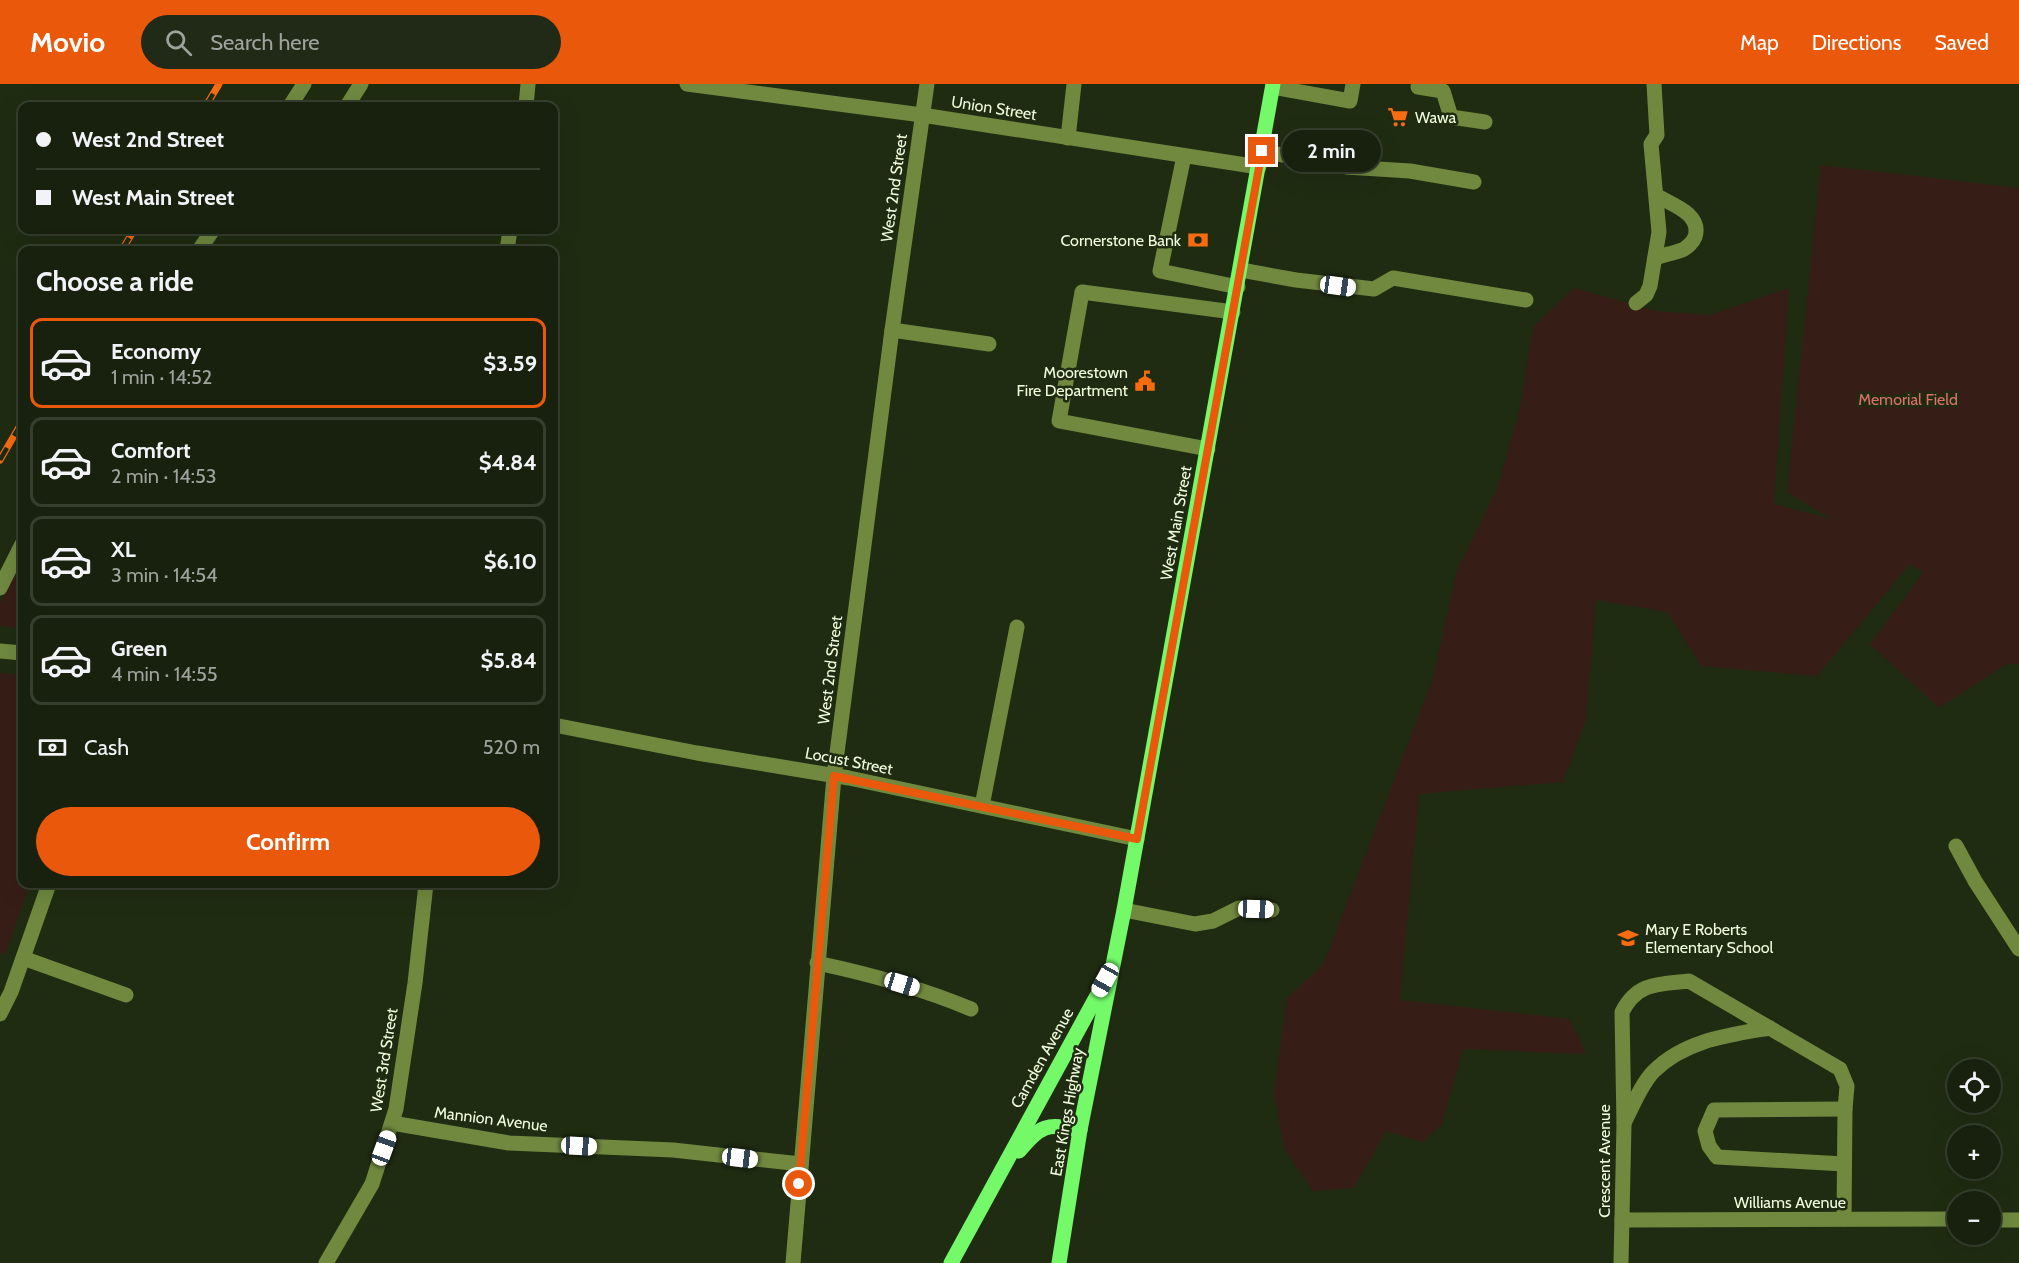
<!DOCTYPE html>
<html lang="en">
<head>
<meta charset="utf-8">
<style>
	body { margin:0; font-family:Cabin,sans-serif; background:#212917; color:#f1f3f6; height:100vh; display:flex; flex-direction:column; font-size:22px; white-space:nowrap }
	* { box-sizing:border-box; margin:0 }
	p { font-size:20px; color:#9fa39e }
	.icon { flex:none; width:33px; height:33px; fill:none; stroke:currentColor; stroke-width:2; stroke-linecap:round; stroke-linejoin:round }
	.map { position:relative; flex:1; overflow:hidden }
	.side { position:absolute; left:18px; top:162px; width:540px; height:642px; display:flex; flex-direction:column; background:#18210e; border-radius:12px; box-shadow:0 6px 24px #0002,0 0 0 2px #363e2e }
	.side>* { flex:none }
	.top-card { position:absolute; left:18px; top:18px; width:540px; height:132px; border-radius:12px; box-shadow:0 6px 24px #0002,0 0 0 2px #363e2e; display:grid; align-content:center; height:132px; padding:0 18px; background:#18210e }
	.controls { position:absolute; left:1947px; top:975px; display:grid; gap:12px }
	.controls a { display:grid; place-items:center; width:54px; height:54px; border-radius:50%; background:#18210e; box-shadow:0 6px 24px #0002,0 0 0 2px #363e2e; font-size:30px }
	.end { position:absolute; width:27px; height:27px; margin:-14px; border:8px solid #ea580c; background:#fff; box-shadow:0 0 0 3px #fff }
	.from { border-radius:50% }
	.bubble { position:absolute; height:42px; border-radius:21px; background:#18210e; box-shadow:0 6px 24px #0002,0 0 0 2px #363e2e; font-size:20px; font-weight:700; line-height:42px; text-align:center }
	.car { position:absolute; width:18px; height:36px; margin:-18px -9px; border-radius:8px; box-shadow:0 0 4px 2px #0007; background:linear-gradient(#fff 24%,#345 0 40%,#fff 0 76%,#345 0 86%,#fff 0) }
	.top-card b { display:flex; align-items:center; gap:21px; height:57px; font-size:22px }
	.top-card b+b { border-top:2px solid #363e2e }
	.top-card i { width:15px; height:15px; background:#f1f3f6 }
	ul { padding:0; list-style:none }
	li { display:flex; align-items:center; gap:18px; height:90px; margin:0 12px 9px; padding:0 6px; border:3px solid #363e2e; border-radius:12px }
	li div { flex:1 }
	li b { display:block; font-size:22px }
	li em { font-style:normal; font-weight:700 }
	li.current { border-color:#ea580c }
	li>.icon { width:54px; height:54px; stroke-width:1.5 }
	h2 { padding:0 18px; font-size:27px; line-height:72px }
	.pay { display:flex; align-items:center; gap:15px; height:66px; padding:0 18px; font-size:22px }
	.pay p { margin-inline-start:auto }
	.button { display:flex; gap:12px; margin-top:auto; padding:12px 18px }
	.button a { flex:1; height:69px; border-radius:36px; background:#ea580c; color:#fff; font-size:24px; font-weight:700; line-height:69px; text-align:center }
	header { display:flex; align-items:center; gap:36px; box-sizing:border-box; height:84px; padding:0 30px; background:#ea580c; color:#fff }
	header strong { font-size:28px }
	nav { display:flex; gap:33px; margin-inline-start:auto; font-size:21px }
	.search { width:420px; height:54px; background:#212917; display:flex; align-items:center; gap:15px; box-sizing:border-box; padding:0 21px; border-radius:33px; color:#9fa39e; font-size:22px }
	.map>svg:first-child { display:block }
</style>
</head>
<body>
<header>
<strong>Movio</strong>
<div class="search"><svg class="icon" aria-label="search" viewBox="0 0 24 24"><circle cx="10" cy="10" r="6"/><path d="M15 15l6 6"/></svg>Search here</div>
<nav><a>Map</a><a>Directions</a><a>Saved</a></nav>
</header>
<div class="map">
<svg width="2019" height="1179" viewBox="0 0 2019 1179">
	<rect width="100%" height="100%" fill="#202c12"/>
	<g fill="#361e16">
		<path d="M1821 81 2019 104V580H2007L1939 624 1870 560 1923 488 1910 480 1817 592 1701 582 1667 528 1596 516 1586 635 1563 698 1419 710 1400 916 1570 935 1586 970 1463 965 1442 1040 1423 1058 1386 1047 1354 1104 1313 1107 1284 1064 1274 1009 1287 914 1323 881 1433 594 1457 486 1497 405 1519 328 1533 243 1574 204 1657 227 1710 231 1789 204 1774 420 1832 435 1787 408Z"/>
		<path d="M22 479V545L0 542V519Z"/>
		<path d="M0 589 22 591V800H30L5 871 0 868Z"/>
	</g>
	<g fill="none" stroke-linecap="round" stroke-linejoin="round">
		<g stroke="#70893f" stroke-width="15">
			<path d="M687 0 922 31 1259 83"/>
			<path d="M1273 3 1350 17 1353 0"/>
			<path d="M1418 3 1443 7 1451 33 1485 38"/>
			<path d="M290 22 304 0"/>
			<path d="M347 22 361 0"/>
			<path d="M526 22 528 0"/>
			<path d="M1068 54 1074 0"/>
			<path d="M1262 67 1346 83 1410 87 1474 98"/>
			<path d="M1184 72 1160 187 1238 203"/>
			<path d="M199 166 213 146"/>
			<path d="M507 166 510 146"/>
			<path d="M1655 174C1664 171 1674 169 1682 166 1687 164 1693 158 1695 153 1702 130 1673 121 1657 112"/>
			<path d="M1241 186 1296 196 1374 205 1393 194 1526 216"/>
			<path d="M1636 219 1646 211 1650 202 1659 148 1651 60 1657 51 1654 0"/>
			<path d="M892 246 989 260"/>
			<path d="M1208 365 1059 337 1082 208 1233 228"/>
			<path d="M0 504 22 460"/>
			<path d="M0 567 22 569"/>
			<path d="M554 641 697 669 849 694 1137 755"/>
			<path d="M982 722 1017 543"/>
			<path d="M1956 762 1975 797 2019 865"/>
			<path d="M1124 826 1195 840 1213 837 1239 824 1272 826"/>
			<path d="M23 874 126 911"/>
			<path d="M817 879C869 890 921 904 971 925"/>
			<path d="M0 930 11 908 49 800"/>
			<path d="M392 1039 509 1059 673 1066 801 1080"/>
			<path d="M1624 1039C1633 1022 1641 1000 1654 987 1685 956 1729 951 1770 944"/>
			<path d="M1844 1080 1717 1073 1709 1062 1705 1047 1714 1026 1845 1025"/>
			<path d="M1622 1136 1958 1135"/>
			<path d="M1990 1136H2019"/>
			<path d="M326 1179 372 1100 396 1025 415 899 426 800"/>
			<path d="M793 1179 834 692 892 246 927 0"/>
			<path d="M1621 1179 1624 1040 1622 928C1637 898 1659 900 1689 897L1840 985 1847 1002 1845 1025 1844 1135"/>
		</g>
		<g stroke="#74fa69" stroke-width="15">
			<path d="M1019 1067C1042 1041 1045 1039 1080 1046"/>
			<path d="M951 1179 1105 897"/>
			<path d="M1059 1179 1080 1046 1124 826 1273 0"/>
		</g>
		<g stroke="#f86c11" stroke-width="7">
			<g id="rail">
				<path d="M206 22 219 0"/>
				<path d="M122 166 134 146"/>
				<path d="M0 376 22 338"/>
			</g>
		</g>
		<use href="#rail" stroke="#202c12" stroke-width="4.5" stroke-dasharray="14" stroke-linecap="butt"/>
	</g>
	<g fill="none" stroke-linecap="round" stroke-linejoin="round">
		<path stroke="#ea580c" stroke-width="8" d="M799 1100 834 692 1137 755 1262 67"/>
	</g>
	<defs>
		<g id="supermarket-bare" transform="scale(1.62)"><path d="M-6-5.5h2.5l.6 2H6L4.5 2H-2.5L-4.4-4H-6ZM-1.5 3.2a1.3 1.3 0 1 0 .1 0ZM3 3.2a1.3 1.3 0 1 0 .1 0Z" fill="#f86c11" stroke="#202c12" stroke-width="2.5" paint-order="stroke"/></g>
		<g id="bank-bare" transform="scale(1.62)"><path d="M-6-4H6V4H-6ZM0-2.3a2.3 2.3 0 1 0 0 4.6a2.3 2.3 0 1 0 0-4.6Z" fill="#f86c11" stroke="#202c12" stroke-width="2.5" paint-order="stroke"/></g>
		<g id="civic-bare" transform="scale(1.62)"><path d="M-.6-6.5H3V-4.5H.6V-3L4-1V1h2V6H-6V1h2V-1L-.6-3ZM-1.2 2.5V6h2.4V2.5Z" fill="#f86c11" stroke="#202c12" stroke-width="2.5" paint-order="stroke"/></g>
		<g id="school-bare" transform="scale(1.62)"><path d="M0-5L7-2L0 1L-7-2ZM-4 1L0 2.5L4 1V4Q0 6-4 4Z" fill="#f86c11" stroke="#202c12" stroke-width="2.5" paint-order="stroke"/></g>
	</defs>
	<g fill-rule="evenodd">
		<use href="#supermarket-bare" x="1398" y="33"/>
		<use href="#bank-bare" x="1198" y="156"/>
		<use href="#civic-bare" x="1145" y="297"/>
		<use href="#school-bare" x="1628" y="854"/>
	</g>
	<g text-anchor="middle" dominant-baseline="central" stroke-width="5" stroke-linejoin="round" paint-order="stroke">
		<g font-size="16" fill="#f1fede" stroke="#202c12">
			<text transform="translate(994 24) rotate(9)">Union Street</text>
			<text transform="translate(894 104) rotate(-82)">West 2nd Street</text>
			<text transform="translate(1176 439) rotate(-80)">West Main Street</text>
			<text transform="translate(830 586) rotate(-83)">West 2nd Street</text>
			<text transform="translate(849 677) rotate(11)">Locust Street</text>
			<text transform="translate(1042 974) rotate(-61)">Camden Avenue</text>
			<text transform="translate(384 976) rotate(-81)">West 3rd Street</text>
			<text transform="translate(1067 1028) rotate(-80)">East Kings Highway</text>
			<text transform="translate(491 1035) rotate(7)">Mannion Avenue</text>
			<text transform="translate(1604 1077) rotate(-90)">Crescent Avenue</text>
			<text x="1790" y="1118">Williams Avenue</text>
		</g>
		<g font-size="16" fill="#f1fede" stroke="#202c12" text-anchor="start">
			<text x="1415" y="33">Wawa</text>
			<text x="1181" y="156" text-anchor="end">Cornerstone Bank</text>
			<text x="1128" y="288" text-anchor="end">Moorestown<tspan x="1128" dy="18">Fire Department</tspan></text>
			<text x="1645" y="845">Mary E Roberts<tspan x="1645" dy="18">Elementary School</tspan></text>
		</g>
		<g font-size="16" fill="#de706b" stroke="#202c12">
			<text x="1908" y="315">Memorial Field</text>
		</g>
	</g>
</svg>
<div class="controls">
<a><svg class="icon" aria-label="locate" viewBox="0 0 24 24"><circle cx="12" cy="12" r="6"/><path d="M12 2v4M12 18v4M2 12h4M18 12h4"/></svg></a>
<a>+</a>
<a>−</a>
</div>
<i class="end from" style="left:799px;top:1100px"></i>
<i class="end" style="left:1262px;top:67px"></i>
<div class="bubble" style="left:1282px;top:46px;width:99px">2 min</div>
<i class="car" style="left:1338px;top:202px;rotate:98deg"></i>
<i class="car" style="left:1256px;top:825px;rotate:92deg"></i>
<i class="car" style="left:1105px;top:896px;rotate:209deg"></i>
<i class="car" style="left:902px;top:900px;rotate:107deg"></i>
<i class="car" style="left:579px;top:1062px;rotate:93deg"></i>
<i class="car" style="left:384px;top:1064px;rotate:20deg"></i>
<i class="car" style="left:740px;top:1074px;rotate:97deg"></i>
<div class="top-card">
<b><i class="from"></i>West 2nd Street</b>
<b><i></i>West Main Street</b>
</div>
<section class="side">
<h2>Choose a ride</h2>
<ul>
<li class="current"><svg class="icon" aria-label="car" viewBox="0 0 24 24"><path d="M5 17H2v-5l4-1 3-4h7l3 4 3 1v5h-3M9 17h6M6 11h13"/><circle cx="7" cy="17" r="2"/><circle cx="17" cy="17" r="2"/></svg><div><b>Economy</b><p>1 min · 14:52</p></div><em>$3.59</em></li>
<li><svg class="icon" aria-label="car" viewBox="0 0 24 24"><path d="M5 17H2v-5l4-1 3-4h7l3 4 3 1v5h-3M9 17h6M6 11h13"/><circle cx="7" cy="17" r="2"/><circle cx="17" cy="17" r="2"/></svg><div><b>Comfort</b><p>2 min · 14:53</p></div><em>$4.84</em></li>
<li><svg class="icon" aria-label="car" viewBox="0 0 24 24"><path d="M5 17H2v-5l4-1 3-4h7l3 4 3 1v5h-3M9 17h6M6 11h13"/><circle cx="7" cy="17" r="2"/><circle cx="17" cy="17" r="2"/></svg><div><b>XL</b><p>3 min · 14:54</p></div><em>$6.10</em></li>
<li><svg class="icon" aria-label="car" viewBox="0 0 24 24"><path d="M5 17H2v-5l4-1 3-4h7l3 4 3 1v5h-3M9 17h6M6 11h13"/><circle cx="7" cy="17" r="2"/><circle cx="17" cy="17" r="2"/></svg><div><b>Green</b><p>4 min · 14:55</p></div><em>$5.84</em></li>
</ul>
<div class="pay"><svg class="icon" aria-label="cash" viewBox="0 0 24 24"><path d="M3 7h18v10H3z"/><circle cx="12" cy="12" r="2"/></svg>Cash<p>520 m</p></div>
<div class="button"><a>Confirm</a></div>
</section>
</div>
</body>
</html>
